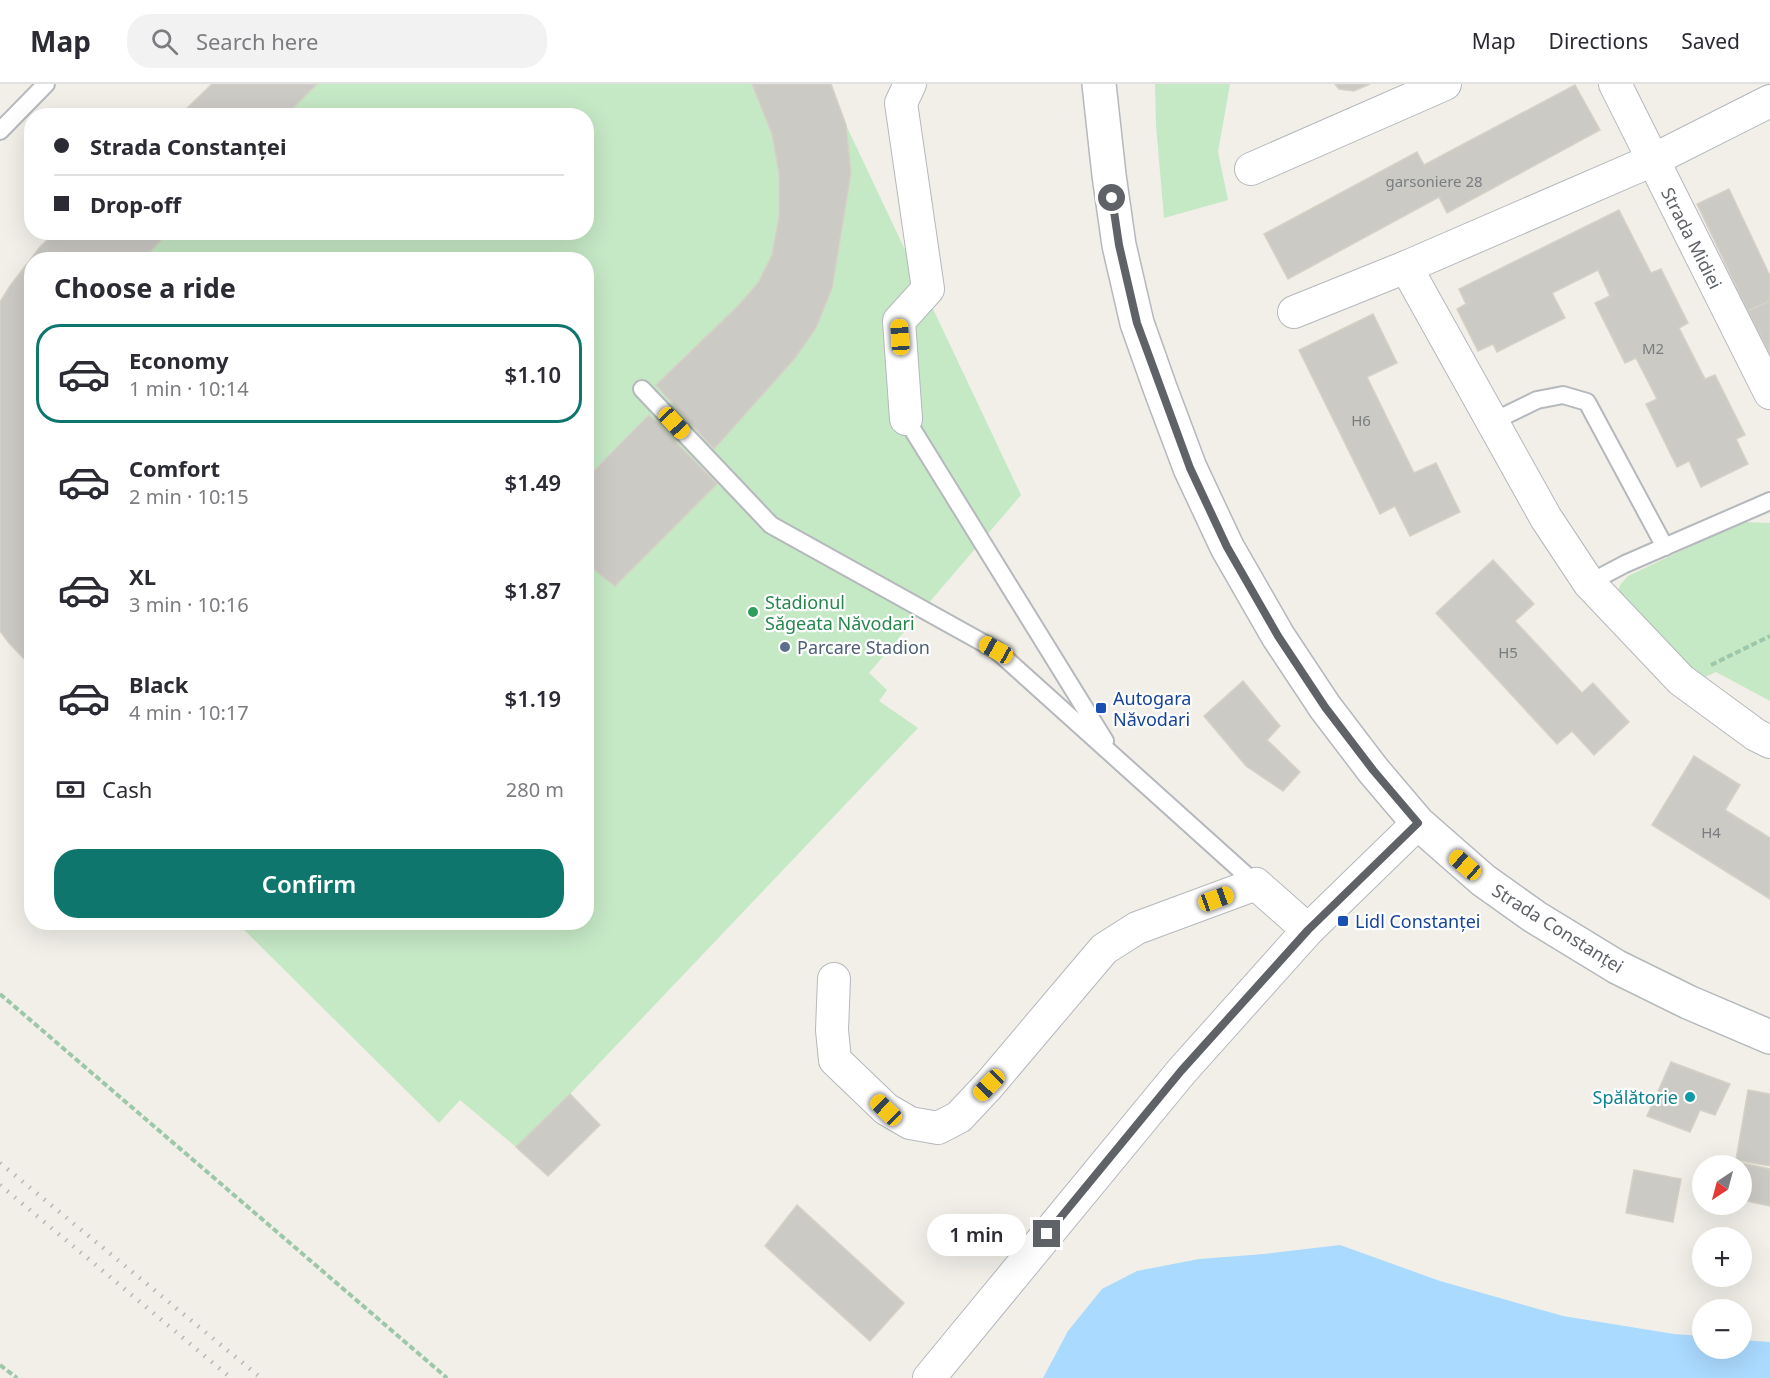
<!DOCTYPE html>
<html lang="en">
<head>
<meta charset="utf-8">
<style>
	body { margin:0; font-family:"Noto Sans",sans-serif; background:#f2f2f3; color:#2b2b33; height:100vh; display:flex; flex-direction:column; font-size:22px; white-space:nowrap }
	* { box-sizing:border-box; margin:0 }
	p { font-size:20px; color:#7c7c81 }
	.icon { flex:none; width:33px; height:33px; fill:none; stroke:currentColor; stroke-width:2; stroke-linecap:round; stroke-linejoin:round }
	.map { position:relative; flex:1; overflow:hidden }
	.panel { position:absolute; left:24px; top:168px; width:570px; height:678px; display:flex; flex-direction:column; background:#fff; border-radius:24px; box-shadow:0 6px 24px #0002 }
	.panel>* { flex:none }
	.top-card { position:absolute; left:24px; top:24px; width:570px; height:132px; border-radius:24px; box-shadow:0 6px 24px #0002; display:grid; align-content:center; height:132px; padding:0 30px; background:#fff }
	.needle { width:39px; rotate:216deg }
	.buttons { position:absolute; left:1692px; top:1071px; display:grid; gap:12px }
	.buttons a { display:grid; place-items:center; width:60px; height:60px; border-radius:50%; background:#fff; box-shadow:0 6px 24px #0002; font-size:30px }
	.end { position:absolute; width:27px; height:27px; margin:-14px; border:8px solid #5f6368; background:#fff; box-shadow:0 0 0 3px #fff }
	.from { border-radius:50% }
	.bubble { position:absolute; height:42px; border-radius:21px; background:#fff; box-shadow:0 6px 24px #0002; font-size:20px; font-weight:600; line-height:42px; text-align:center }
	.car { position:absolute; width:18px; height:36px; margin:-18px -9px; border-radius:8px; box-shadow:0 0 4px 2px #0007; background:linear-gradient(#f5c518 24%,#345 0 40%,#f5c518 0 76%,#345 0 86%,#f5c518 0) }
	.top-card b { display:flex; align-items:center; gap:21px; height:57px; font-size:22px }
	.top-card b+b { border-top:2px solid #e1e1e2 }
	.top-card i { width:15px; height:15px; background:#2b2b33 }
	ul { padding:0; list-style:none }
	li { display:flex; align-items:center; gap:18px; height:99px; margin:0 12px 9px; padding:0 18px; border:3px solid transparent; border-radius:24px }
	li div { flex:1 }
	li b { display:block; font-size:22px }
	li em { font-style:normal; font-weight:600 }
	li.active { border-color:#0f766e }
	li>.icon { width:54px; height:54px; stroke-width:1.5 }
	h2 { padding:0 30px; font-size:27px; line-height:72px }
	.pay { display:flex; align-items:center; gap:15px; height:66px; padding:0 30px; font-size:22px }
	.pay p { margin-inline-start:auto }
	.button { display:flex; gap:12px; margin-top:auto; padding:12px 30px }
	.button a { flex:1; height:69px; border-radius:24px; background:#0f766e; color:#fff; font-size:24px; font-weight:600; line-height:69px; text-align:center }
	header { display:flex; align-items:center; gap:36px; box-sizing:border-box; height:84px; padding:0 30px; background:#fff; border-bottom:2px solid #e1e1e2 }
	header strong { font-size:28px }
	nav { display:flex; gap:33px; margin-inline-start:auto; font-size:21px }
	.search { width:420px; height:54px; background:#f2f2f3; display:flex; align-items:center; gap:15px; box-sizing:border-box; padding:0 21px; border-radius:24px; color:#7c7c81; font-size:22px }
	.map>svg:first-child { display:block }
</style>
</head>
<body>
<header>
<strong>Map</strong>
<div class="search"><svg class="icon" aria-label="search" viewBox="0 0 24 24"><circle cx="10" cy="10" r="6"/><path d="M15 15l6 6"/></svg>Search here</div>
<nav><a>Map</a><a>Directions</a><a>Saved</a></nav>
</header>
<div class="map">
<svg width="1770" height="1294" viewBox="0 0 1770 1294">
	<rect width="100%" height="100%" fill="#f1efe8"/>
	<g fill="#c5e8c5">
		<path d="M212 0H831L846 41 1021 411 869 589 887 606 879 617 918 644 570 1010 516 1063 460 1016 439 1039 237 839 586 838V176H32L31 583 9 559 0 547V218C15 193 33 169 55 149L586 148V32L179 31Z"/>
		<path d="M1155 0H1230L1218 68 1228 116 1164 134 1156 41Z"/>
		<path d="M1742 438 1770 439V617L1716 588 1696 597 1617 511 1620 501 1628 492Z"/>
	</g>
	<path fill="#aadaff" d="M1340 1161 1440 1197 1563 1232 1674 1250 1702 1252V1264H1742V1256L1770 1258V1294H1043L1068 1247 1102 1205 1137 1187 1199 1175 1264 1170Z"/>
	<g fill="#cccac5" stroke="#d6d1c6" stroke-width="1.5">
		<path d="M212 0H317L285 32H179Z"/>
		<path d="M752 0H831L846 41 851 89 832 204 816 244 795 274 714 365 656 301 739 221 758 199 772 171 779 133V89L772 50Z"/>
		<path d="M1335 0H1370L1354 7 1339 5Z"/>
		<path d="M1575 1 1600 46 1447 129 1439 113 1288 195 1264 150 1417 68 1424 81Z"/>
		<path d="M1729 105 1770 192V217L1748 227 1697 120Z"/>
		<path d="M1619 126 1651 189 1661 185 1688 239 1679 244 1705 295 1715 291 1745 351 1736 355 1748 380 1701 403 1689 377 1677 383 1646 320 1657 315 1636 274 1625 279 1595 219 1610 212 1598 186 1552 209 1565 234 1497 268 1493 260 1478 267 1457 225 1466 220 1459 205Z"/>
		<path d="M55 148H169L142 176H32V583L9 559 0 547V218L10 202 40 163Z"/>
		<path d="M1770 217V270L1748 227Z"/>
		<path d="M1373 230 1397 279 1367 293 1414 389 1436 379 1460 428 1410 452 1395 422 1380 430 1299 266Z"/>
		<path d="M649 331 717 400 615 502 592 484 586 490V395Z"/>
		<path d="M1493 476 1534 520 1515 537 1582 609 1593 599 1629 638 1594 671 1572 647 1557 660 1436 529Z"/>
		<path d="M1243 597 1280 642 1267 656 1300 688 1283 707 1246 682 1204 632Z"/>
		<path d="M1694 672 1740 701 1725 726 1770 754V815L1652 741Z"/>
		<path d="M1671 978 1730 1000 1715 1031 1700 1026 1690 1048 1647 1032Z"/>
		<path d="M1748 1006 1770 1010V1082L1736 1076Z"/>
		<path d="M570 1010 600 1041 548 1092 516 1063Z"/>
		<path d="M1733 1077 1770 1085V1122L1742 1116V1082H1732Z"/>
		<path d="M1634 1086 1681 1095 1673 1138 1626 1129Z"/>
		<path d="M797 1121 904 1219 870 1257 765 1162Z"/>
	</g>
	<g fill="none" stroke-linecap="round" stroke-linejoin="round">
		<g stroke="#b5b8bc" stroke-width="20">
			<g id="service">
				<path d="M0 47 46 0"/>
				<path d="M642 305 771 441 996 566 1256 800"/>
				<path d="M906 335 1105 657"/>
				<path d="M1492 338 1537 316 1563 311 1587 318 1665 463"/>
				<path d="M1589 499 1625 480 1770 417"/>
			</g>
		</g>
		<g stroke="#b5b8bc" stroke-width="34">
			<g id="minor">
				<path d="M1615 0 1770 309"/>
				<path d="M1251 85 1445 0"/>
				<path d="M1406 183 1546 434 1589 499 1681 596 1756 651 1770 658"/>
				<path d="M1294 228 1406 183 1653 76 1770 17"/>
				<path d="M906 335 899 237 928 205 901 19 910 0"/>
				<path d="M834 895 832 946 835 976 886 1025 910 1039 938 1044 959 1033 989 1001 1104 865 1137 844 1256 800 1308 846"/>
				<path d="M929 1294 1181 988 1308 846 1418 739"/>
			</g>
		</g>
		<g stroke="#b5b8bc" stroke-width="36">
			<path id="tertiary" d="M1099 0 1109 91 1119 161 1137 239 1160 304 1190 384 1227 463 1278 552 1325 623 1373 686 1418 739 1483 796 1535 833 1617 883 1688 918 1770 953"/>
		</g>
		<g stroke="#9cc7a9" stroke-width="4" stroke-dasharray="6 3" stroke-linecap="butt">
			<path d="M1711 581 1770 552"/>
			<path d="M0 910 447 1294"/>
			<path d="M0 1281 17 1294"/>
		</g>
		<use href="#service" stroke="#fff" stroke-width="16"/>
		<use href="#minor" stroke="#fff" stroke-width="32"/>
		<use href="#tertiary" stroke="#fff" stroke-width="33"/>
		<g stroke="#b6b7b8" stroke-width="4.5" stroke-dasharray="1.5 8" stroke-linecap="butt">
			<path d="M0 1079 261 1294"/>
			<path d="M0 1101 231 1294"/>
		</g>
	</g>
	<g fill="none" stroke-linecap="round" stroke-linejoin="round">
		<path stroke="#5f6368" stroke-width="8" d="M1047 1150 1181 987 1308 846 1418 739 1373 686 1325 623 1278 552 1227 463 1190 384 1137 239 1119 161 1112 114"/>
	</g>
	<circle fill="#2e9e5b" stroke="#fff" stroke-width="2" cx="753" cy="528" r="6"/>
	<circle fill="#5c6f8a" stroke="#fff" stroke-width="2" cx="785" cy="563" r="6"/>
	<g fill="#1a4fb4" stroke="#fff" stroke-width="2">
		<rect x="1095" y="618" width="12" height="12" rx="3"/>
		<rect x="1337" y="831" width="12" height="12" rx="3"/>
	</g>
	<circle fill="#0f9aa8" stroke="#fff" stroke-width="2" cx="1690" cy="1013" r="6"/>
	<g text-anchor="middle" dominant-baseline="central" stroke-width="4.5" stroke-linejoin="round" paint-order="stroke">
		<g font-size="15" fill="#7a7d7f">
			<text x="1434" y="97">garsoniere 28</text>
			<text x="1653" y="264">M2</text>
			<text x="1361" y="336">H6</text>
			<text x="1508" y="568">H5</text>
			<text x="1711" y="748">H4</text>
		</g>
		<g font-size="18" fill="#5f6368" stroke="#fff">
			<text transform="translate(1692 154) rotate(63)">Strada Midiei</text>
			<text transform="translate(1558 844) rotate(32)">Strada Constanței</text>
		</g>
		<g font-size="18" fill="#27864d" stroke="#fff" text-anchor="start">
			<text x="765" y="518">Stadionul<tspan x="765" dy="21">Săgeata Năvodari</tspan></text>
		</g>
		<g font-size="18" fill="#4e5e75" stroke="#fff" text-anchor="start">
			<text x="797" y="563">Parcare Stadion</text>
		</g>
		<g font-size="18" fill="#164399" stroke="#fff" text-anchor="start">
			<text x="1113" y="614">Autogara<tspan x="1113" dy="21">Năvodari</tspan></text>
			<text x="1355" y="837">Lidl Constanței</text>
		</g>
		<g font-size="18" fill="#0d838f" stroke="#fff" text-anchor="end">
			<text x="1678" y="1013">Spălătorie</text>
		</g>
	</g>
</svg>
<div class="buttons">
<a><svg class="needle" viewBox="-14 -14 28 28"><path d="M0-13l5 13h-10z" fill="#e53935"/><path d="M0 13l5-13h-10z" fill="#7c7c81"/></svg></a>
<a>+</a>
<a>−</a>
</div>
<i class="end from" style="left:1112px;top:114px"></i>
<i class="end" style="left:1047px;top:1150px"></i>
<div class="bubble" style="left:927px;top:1130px;width:99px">1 min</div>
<i class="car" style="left:900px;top:253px;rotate:356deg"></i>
<i class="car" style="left:674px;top:339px;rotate:137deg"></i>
<i class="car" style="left:996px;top:566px;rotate:299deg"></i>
<i class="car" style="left:1465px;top:781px;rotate:311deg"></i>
<i class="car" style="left:1216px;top:815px;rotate:70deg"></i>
<i class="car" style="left:989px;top:1001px;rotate:224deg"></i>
<i class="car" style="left:886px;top:1026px;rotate:314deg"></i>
<div class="top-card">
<b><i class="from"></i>Strada Constanței</b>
<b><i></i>Drop-off</b>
</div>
<section class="panel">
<h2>Choose a ride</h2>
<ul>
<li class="active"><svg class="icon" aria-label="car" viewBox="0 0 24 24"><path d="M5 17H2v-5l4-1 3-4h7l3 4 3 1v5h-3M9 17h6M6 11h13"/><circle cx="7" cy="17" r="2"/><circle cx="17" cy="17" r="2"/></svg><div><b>Economy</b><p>1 min · 10:14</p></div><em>$1.10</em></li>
<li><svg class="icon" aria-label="car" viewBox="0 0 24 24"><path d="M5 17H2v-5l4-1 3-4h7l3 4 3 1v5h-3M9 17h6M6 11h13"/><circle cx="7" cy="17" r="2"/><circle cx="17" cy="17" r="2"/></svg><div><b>Comfort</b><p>2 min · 10:15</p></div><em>$1.49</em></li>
<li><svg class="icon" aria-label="car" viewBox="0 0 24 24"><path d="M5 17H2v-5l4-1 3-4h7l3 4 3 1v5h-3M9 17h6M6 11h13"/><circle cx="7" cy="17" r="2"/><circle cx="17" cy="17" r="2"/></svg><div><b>XL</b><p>3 min · 10:16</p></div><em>$1.87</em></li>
<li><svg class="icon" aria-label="car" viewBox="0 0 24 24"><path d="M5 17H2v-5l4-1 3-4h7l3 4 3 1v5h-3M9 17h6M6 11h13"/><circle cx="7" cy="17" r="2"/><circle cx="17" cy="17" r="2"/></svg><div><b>Black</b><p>4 min · 10:17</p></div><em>$1.19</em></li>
</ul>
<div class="pay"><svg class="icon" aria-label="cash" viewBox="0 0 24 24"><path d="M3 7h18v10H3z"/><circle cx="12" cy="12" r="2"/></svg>Cash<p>280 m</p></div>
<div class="button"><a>Confirm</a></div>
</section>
</div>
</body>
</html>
